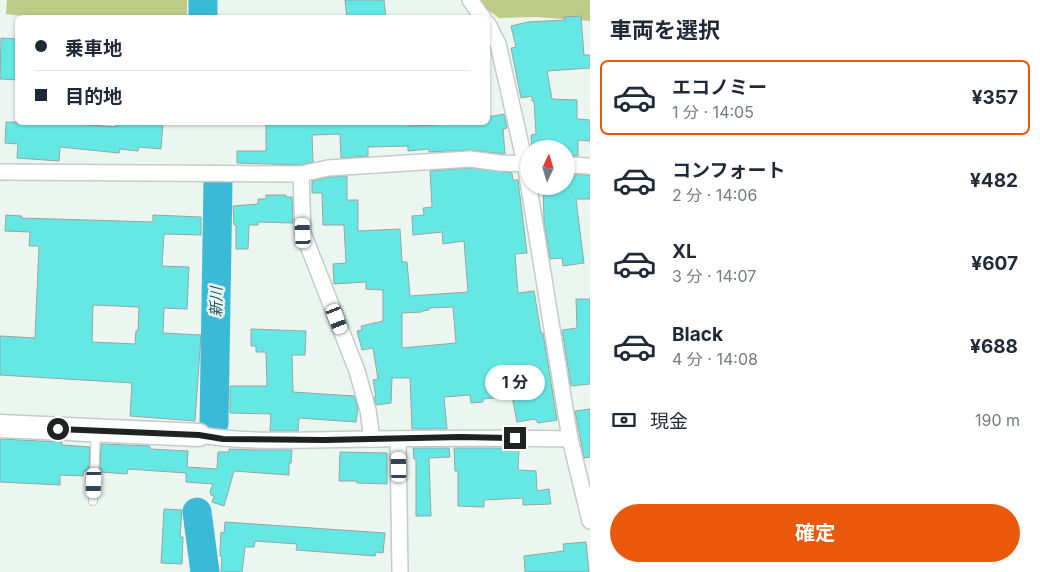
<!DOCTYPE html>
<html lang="ja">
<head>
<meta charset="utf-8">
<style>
	body { margin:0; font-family:Inter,"Noto Sans JP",sans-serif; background:#f6f6f7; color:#1f2937; height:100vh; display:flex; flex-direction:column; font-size:19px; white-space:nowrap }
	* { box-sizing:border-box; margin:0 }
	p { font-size:16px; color:#747a83 }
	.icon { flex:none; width:28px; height:28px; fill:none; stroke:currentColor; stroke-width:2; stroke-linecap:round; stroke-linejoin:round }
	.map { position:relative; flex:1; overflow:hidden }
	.side { display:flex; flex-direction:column; background:#fff; width:450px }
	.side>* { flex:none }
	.top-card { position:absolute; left:15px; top:15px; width:475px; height:110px; border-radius:8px; box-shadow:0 1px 4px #0004; display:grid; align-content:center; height:110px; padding:0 20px; background:#fff }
	.needle { width:32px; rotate:4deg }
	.controls { position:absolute; left:520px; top:140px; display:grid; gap:10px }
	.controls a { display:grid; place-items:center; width:55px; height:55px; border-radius:50%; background:#fff; box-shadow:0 1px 4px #0004; font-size:25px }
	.end { position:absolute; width:22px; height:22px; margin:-11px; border:6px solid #1e2220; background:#fff; box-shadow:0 0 0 2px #fff }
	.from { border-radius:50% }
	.bubble { position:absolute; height:35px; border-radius:18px; background:#fff; box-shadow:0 1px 4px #0004; font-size:16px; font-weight:700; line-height:35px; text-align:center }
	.car { position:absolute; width:15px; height:30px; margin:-15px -8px; border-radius:6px; box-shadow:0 0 4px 1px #0007; background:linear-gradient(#fff 24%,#345 0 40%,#fff 0 76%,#345 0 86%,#fff 0) }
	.top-card b { display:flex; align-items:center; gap:18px; height:48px; font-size:19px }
	.top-card b+b { border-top:1px solid #e0e1e3 }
	.top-card i { width:12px; height:12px; background:#1f2937 }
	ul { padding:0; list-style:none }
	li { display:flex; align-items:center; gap:15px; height:75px; margin:0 10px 8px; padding:0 10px; border:2px solid transparent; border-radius:8px }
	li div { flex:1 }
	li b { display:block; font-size:19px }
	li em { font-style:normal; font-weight:700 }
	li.on { border-color:#ea580c }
	li>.icon { width:45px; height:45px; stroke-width:1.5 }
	h2 { padding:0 20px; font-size:22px; line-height:60px }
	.pay { display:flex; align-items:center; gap:12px; height:55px; padding:0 20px; font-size:19px }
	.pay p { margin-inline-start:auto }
	.action { display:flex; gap:10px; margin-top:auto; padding:10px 20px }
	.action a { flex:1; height:58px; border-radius:30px; background:#ea580c; color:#fff; font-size:20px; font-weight:700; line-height:58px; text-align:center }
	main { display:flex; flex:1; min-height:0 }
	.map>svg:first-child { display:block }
</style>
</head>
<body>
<main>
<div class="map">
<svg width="590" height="572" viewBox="0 0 590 572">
	<rect width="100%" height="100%" fill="#ebf6f1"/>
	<g fill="#becb88">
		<path d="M7 0H187V17L37 18 6 14Z"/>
		<path d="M479 0H590V21L537 17 499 18 489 11Z"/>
	</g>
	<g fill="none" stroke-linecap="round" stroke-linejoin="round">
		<g stroke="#3bbad7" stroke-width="29">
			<path d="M203 0V18"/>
			<path d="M214 423 218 180"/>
			<path d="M197 512 205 572"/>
		</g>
	</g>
	<g fill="#65e8e4" stroke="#98a4a3" fill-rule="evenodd">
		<path d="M345 0H384L386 18H369V16L347 18Z"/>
		<path d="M581 16 584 55H590V68L547 71 552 99 577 100V119L590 120V141L578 140V156H566V149H532L531 135 536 134 534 101H532V96L521 98 511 48 516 47 511 26 528 22 565 20 564 17Z"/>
		<path d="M1 38 18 39V80L0 79Z"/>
		<path d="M504 114 507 128 503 129 505 154 470 150 429 152V149L408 151V146L368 147V156L341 158 340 134 312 135 313 162 300 165 237 163V151H266V122H409V126L436 125V122H488V117Z"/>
		<path d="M6 122H76V124L116 127V122H163L161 149 139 147 138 151 120 149 119 153 60 147 59 161 17 158 18 144 5 143Z"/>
		<path d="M470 168 512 173 513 180H518L527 253 515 254 518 293 534 291 541 333H543L557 420 538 423 535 419 517 422 512 396 483 399V402L471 403 470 395 444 397 447 429H412L410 378H392L391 403 376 405 374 397H376L373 380 378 379 373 348 362 350 357 331 362 330 361 326 383 321V290L366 289V282L334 284 333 264 346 263 344 225H323L322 193H312V181L329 177 347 176V200H358V231L400 229 402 262H407L410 296 468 292 464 241 443 244 442 232 413 235 412 216 424 215 423 208 432 207 430 171ZM453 307 456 343 402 348V313L422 312V311L429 310V308Z"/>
		<path d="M566 174 590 175V199H576L584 263 563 266 562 258 550 259 544 221 543 186H566Z"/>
		<path d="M266 195H286V197H292L293 223 258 222V225H249L248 249H236V225H234L233 206 258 204V199H266Z"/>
		<path d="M6 215 22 216 21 218 153 222V215L201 217V235L164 234 162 266 189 267 187 309 164 308 163 333 201 335 195 421 130 416 132 383 0 375V336L35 338 39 246H29L30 232 5 231ZM93 305 139 307 138 331H136L135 344 92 342Z"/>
		<path d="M576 299H590V384L571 386 562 330 577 328Z"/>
		<path d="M251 329 306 331 305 355H292L293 392 354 396 358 408 356 422 299 418 298 431H270L271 414 230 413V386H267L266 354 265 352H256V346H251Z"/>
		<path d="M590 409V457L584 458 575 411Z"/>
		<path d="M0 439 62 442V445L90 447 89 471H84L83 476 60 475V485L0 482Z"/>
		<path d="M101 444 150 446V449L188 451 187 467 217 469 218 452H229V449L253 450H292L291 463H289V475L234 471 224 506 212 502 214 496 211 495 210 491 213 484 186 482V473L128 469 127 474 100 472Z"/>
		<path d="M413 448H449L450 457 429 458 431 516H416V459H414Z"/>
		<path d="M454 448H519L518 470 536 471 537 491 549 489 551 504 523 505V498L484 500V507L458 506V471H455Z"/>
		<path d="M340 452 387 453V484L357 483V481H339Z"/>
		<path d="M164 509 182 510 180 537H183L182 564 161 563Z"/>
		<path d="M225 522 385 533 383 553 376 552 375 556 296 550 297 544 255 541 254 547H245L242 572H221L222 556H220V551L221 532 224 533Z"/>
		<path d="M586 542 589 572H525L524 556 564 551 563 544Z"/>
	</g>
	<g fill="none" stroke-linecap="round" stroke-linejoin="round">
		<g stroke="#c2ccc8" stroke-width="10">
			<path id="lane" d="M93 501 96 432"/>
		</g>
		<g stroke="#c2ccc8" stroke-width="18">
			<g id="street">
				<path d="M470 0 483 18"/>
				<path d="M488 24 498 44 525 163 570 439 590 521"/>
				<path d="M566 165 590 166"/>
				<path d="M0 172 301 174 328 168 470 159 500 163 529 164"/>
				<path d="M301 174 303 233 357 371 368 410 372 439"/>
				<path d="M199 435C256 444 314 439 371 439 438 438 504 438 570 439"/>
				<path d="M398 439 400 572"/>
			</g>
		</g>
		<g stroke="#c2ccc8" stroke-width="25">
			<path id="secondary" d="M0 426 199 435"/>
		</g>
		<use href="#lane" stroke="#fff" stroke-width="8"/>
		<use href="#street" stroke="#fff" stroke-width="15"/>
		<use href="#secondary" stroke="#fff" stroke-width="22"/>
	</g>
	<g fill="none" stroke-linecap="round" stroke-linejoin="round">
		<path stroke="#1e2220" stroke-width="6" d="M58 429 199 435 223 439 324 440 461 437 515 438"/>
	</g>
	<g text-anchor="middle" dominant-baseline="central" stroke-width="5" stroke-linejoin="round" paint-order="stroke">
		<g font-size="15" font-style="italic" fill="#1b4f5c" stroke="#ebf6f1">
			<text transform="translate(216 302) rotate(-89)">新川</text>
		</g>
	</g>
</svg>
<div class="controls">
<a><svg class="needle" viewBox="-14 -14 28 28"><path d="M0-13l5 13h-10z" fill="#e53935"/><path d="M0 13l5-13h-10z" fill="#747a83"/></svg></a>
</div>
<i class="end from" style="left:58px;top:429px"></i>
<i class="end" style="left:515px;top:438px"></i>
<div class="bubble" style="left:485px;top:365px;width:60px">1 分</div>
<i class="car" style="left:303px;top:233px;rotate:357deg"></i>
<i class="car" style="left:337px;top:319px;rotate:159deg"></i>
<i class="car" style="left:399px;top:467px;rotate:359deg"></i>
<i class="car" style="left:94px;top:483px;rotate:182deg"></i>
<div class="top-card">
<b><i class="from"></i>乗車地</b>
<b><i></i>目的地</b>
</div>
</div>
<section class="side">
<h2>車両を選択</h2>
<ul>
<li class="on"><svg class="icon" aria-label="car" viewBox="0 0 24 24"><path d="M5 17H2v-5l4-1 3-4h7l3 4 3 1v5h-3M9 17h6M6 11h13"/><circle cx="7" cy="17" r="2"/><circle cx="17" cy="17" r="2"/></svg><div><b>エコノミー</b><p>1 分 · 14:05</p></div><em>¥357</em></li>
<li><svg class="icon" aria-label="car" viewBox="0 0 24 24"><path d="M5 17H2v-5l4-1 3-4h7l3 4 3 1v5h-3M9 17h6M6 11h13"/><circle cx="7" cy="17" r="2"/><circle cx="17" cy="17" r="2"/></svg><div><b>コンフォート</b><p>2 分 · 14:06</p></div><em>¥482</em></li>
<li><svg class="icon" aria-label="car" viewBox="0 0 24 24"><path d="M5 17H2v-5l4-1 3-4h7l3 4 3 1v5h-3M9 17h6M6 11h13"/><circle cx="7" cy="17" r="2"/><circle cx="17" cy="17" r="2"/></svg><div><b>XL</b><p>3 分 · 14:07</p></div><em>¥607</em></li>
<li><svg class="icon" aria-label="car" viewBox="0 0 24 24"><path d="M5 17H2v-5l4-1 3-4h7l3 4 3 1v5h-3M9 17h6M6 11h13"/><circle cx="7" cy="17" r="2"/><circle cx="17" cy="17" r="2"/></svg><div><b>Black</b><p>4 分 · 14:08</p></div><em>¥688</em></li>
</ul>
<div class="pay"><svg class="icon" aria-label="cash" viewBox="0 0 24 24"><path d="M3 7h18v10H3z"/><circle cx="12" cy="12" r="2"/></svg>現金<p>190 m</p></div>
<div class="action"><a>確定</a></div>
</section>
</main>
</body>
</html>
